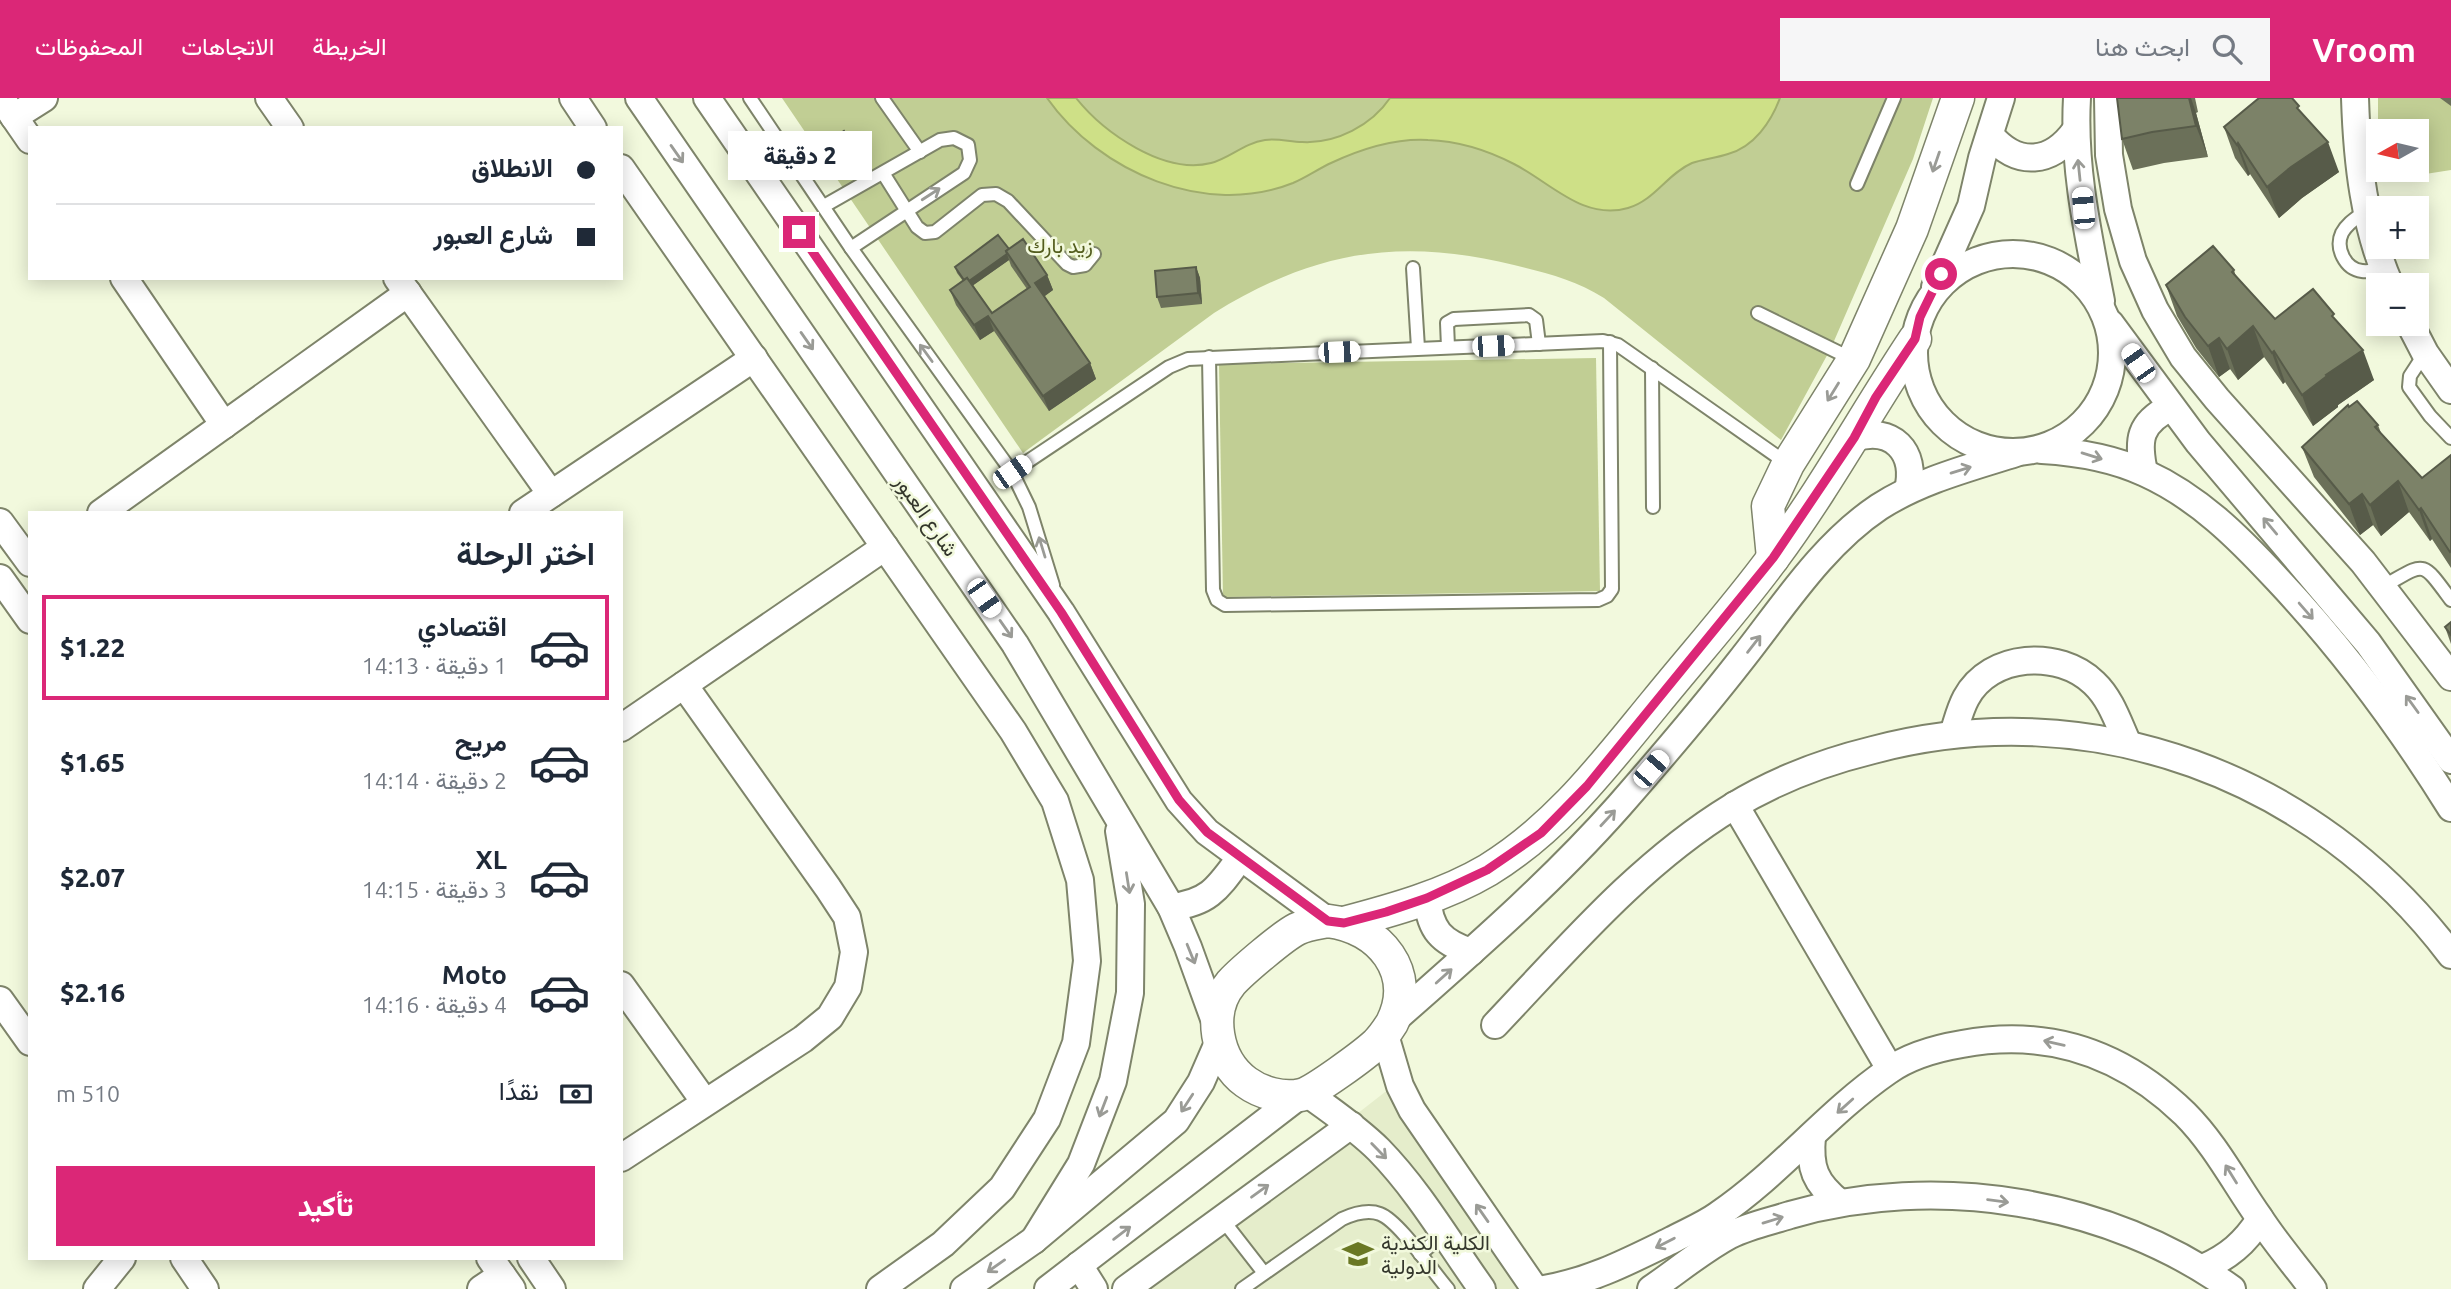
<!DOCTYPE html>
<html lang="ar">
<head>
<meta charset="utf-8">
<style>
	body { margin:0; font-family:Ubuntu,Vazirmatn,sans-serif; background:#f6f6f7; color:#1f2937; direction:rtl; height:100vh; display:flex; flex-direction:column; font-size:26px; white-space:nowrap }
	* { box-sizing:border-box; margin:0 }
	p { font-size:23px; color:#747a83 }
	.icon { flex:none; width:38px; height:38px; fill:none; stroke:currentColor; stroke-width:2; stroke-linecap:round; stroke-linejoin:round }
	.map { position:relative; flex:1; overflow:hidden; direction:ltr }
	.sheet { position:absolute; left:28px; top:413px; width:595px; height:749px; display:flex; flex-direction:column; background:#fff; border-radius:0px; box-shadow:0 4px 18px #0003; direction:rtl }
	.sheet>* { flex:none }
	.banner { position:absolute; left:28px; top:28px; width:595px; height:154px; border-radius:0px; box-shadow:0 4px 18px #0003; direction:rtl; display:grid; align-content:center; height:154px; padding:0 28px; background:#fff }
	.needle { width:46px; rotate:262deg }
	.buttons { position:absolute; left:2366px; top:21px; display:grid; gap:14px }
	.buttons a { display:grid; place-items:center; width:63px; height:63px; border-radius:0px; background:#fff; box-shadow:0 4px 18px #0003; font-size:35px }
	.end { position:absolute; width:32px; height:32px; margin:-16px; border:9px solid #db2777; background:#fff; box-shadow:0 0 0 4px #fff }
	.from { border-radius:50% }
	.bubble { position:absolute; height:49px; border-radius:0px; background:#fff; box-shadow:0 4px 18px #0003; font-size:23px; font-weight:800; line-height:49px; text-align:center; direction:rtl }
	.car { position:absolute; width:21px; height:42px; margin:-21px -10px; border-radius:9px; box-shadow:0 0 5px 2px #0007; background:linear-gradient(#fff 24%,#345 0 40%,#fff 0 76%,#345 0 86%,#fff 0) }
	.banner b { display:flex; align-items:center; gap:24px; height:66px; font-size:26px }
	.banner b+b { border-top:2px solid #e0e1e3 }
	.banner i { width:18px; height:18px; background:#1f2937 }
	ul { padding:0; list-style:none }
	li { display:flex; align-items:center; gap:21px; height:105px; margin:0 14px 10px; padding:0 14px; border:4px solid transparent; border-radius:0px }
	li div { flex:1 }
	li b { display:block; font-size:26px }
	li em { font-style:normal; font-weight:800 }
	li.active { border-color:#db2777 }
	li>.icon { width:63px; height:63px; stroke-width:1.5 }
	h2 { padding:0 28px; font-size:32px; line-height:84px }
	.pay { display:flex; align-items:center; gap:18px; height:77px; padding:0 28px; font-size:26px }
	.pay p { margin-inline-start:auto }
	.primary-button { display:flex; gap:14px; margin-top:auto; padding:14px 28px }
	.primary-button a { flex:1; height:80px; border-radius:0px; background:#db2777; color:#fff; font-size:28px; font-weight:800; line-height:80px; text-align:center }
	header { display:flex; align-items:center; gap:42px; box-sizing:border-box; height:98px; padding:0 35px; background:#db2777; color:#fff }
	header strong { font-size:33px }
	nav { display:flex; gap:38px; margin-inline-start:auto; font-size:24px }
	.search { width:490px; height:63px; background:#f6f6f7; display:flex; align-items:center; gap:18px; box-sizing:border-box; padding:0 24px; border-radius:0px; color:#747a83; font-size:26px }
	.map>svg:first-child { display:block }
</style>
</head>
<body>
<header>
<strong>Vroom</strong>
<div class="search"><svg class="icon" aria-label="search" viewBox="0 0 24 24"><circle cx="10" cy="10" r="6"/><path d="M15 15l6 6"/></svg>ابحث هنا</div>
<nav><a>الخريطة</a><a>الاتجاهات</a><a>المحفوظات</a></nav>
</header>
<div class="map">
<svg width="2451" height="1191" viewBox="0 0 2451 1191">
	<rect width="100%" height="100%" fill="#f2f9dd"/>
	<path fill="#e5edcb" d="M1394 987 1409 1031 1522 1191H1133Z"/>
	<g fill="#c1ce94">
		<path d="M782 0H1933L1913 61 1831 250 1781 342 1604 200C1576 182 1547 175 1514 167 1400 139 1314 153 1214 215L1023 355Z"/>
		<path d="M2378 0H2451V72L2387 82 2385 72H2417V33H2378Z"/>
		<path d="M1596 260 1600 493 1223 499 1219 266Z"/>
	</g>
	<path fill="#cee087" stroke="#a0ad6c" stroke-width="2" d="M1047 0H1076C1104 35 1164 77 1211 65 1230 60 1244 45 1265 42 1278 40 1290 44 1302 44 1336 46 1372 27 1390 0H1780C1771 24 1754 49 1728 56 1716 60 1704 61 1692 65 1667 76 1655 102 1628 110 1583 123 1550 84 1514 66 1487 52 1457 43 1428 42 1394 40 1361 51 1331 65 1318 71 1307 79 1293 85 1206 120 1099 74 1047 0Z"/>
	<g fill="none" stroke-linecap="round" stroke-linejoin="round">
		<g stroke="#7e846a" stroke-width="16">
			<g id="service">
				<path d="M750 0 851 150 1012 374 1029 409 1053 487"/>
				<path d="M882 0 920 54"/>
				<path d="M883 75 917 129 925 135 935 134 982 97 996 96 1008 103 1067 166 1073 169 1085 167 1094 156"/>
				<path d="M1857 86 1894 0"/>
				<path d="M824 108 940 42 954 40 968 47 970 62 964 75 851 150"/>
				<path d="M2367 112C2358 119 2347 125 2342 135 2335 150 2345 171 2362 173 2369 174 2377 172 2384 171"/>
				<path d="M1413 170 1418 250"/>
				<path d="M1758 215 1852 261"/>
				<path d="M1448 249 1447 225 1454 221 1529 217 1536 222 1539 246"/>
				<path d="M2425 255 2410 278 2409 289 2430 318 2451 340"/>
				<path d="M1209 259 1213 492 1217 502 1225 507 1598 502 1607 498 1612 491 1610 244"/>
				<path d="M1652 270 1653 409"/>
				<path d="M1012 374 1169 269 1188 261 1603 243 1618 247 1788 366"/>
				<path d="M2382 489C2426 465 2420 460 2451 502"/>
				<path d="M1222 1121 1264 1175"/>
				<path d="M1420 1156 1443 1137"/>
				<path d="M1242 1191 1342 1121C1353 1116 1367 1111 1380 1116 1399 1123 1433 1174 1448 1191"/>
			</g>
		</g>
		<g stroke="#7e846a" stroke-width="30">
			<g id="minor">
				<path d="M1 0 30 42"/>
				<path d="M269 0 290 30"/>
				<path d="M573 0 593 30"/>
				<path d="M639 0 1015 546 1171 809 1188 849 1217 929"/>
				<path d="M707 0 1061 514 1179 703 1207 734 1328 823"/>
				<path d="M2077 0C2073 69 2088 136 2101 203"/>
				<path d="M2108 0 2109 57 2118 111 2133 163 2155 212 2183 259 2217 301 2363 464 2451 579"/>
				<path d="M2355 0C2357 64 2364 128 2390 187"/>
				<path d="M14 19 44 0"/>
				<path d="M1991 38C2018 69 2051 66 2075 33"/>
				<path d="M621 70 1013 633 1055 703 1080 782 1087 863 1076 945 1047 1021 1002 1090 943 1146 880 1191"/>
				<circle cx="2013" cy="255" r="99"/>
				<path d="M124 180 224 327"/>
				<path d="M397 180 551 396"/>
				<path d="M1935 189 1971 108 1982 60 2001 0"/>
				<path d="M2110 225 2198 344 2368 545 2451 662"/>
				<path d="M2410 226 2425 255 2451 292"/>
				<path d="M1854 340C1892 328 1917 353 1908 392"/>
				<path d="M2042 352C2076 354 2113 360 2145 375 2198 399 2238 439 2277 481 2343 551 2400 628 2451 710"/>
				<path d="M2144 374C2137 342 2139 325 2171 309"/>
				<path d="M101 415 408 195"/>
				<path d="M523 415 754 260"/>
				<path d="M0 424 30 465"/>
				<path d="M0 480 30 522"/>
				<path d="M621 630 885 449"/>
				<path d="M1953 636C1957 624 1960 611 1966 600 1990 555 2059 551 2094 585 2111 601 2118 624 2128 646"/>
				<path d="M1735 707 1890 971"/>
				<path d="M1427 800C1430 832 1441 844 1471 854"/>
				<path d="M1171 809C1209 805 1218 790 1240 760"/>
				<path d="M621 887 704 1003"/>
				<path d="M0 902 30 944"/>
				<path d="M1393 923C1471 854 1550 786 1619 708 1661 660 1702 612 1741 562 1783 509 1822 447 1879 409 1921 382 1969 370 2016 355"/>
				<path d="M1495 927C1569 849 1640 765 1732 709 1776 682 1824 664 1873 652 2091 594 2316 678 2451 857"/>
				<path d="M1385 937 1400 988 1412 1012 1535 1191"/>
				<path d="M1307 995C1331 1013 1357 1030 1379 1052 1419 1093 1449 1145 1482 1191"/>
				<path d="M1812 1038C1809 1070 1815 1085 1840 1105"/>
				<path d="M621 1060 803 941 830 919 848 889 854 854 847 819 828 790 684 587"/>
				<path d="M1034 1142 1081 1066 1113 983 1130 895 1131 806 1119 733"/>
				<path d="M184 1160 205 1191"/>
				<path d="M490 1160 512 1191"/>
				<path d="M531 1160 552 1191"/>
				<path d="M1079 1167 1094 1191"/>
				<path d="M2203 1170C2228 1159 2245 1145 2260 1121"/>
				<path d="M97 1191 122 1160"/>
				<path d="M481 1191 502 1177"/>
				<path d="M964 1191 1034 1142 1176 1023 1201 984 1218 945"/>
				<path d="M1048 1191 1299 998"/>
				<path d="M1126 1191 1351 1027"/>
				<path d="M1544 1191C1591 1183 1629 1163 1672 1142 1687 1134 1704 1127 1718 1117 1780 1075 1827 1015 1888 973 1909 958 1938 950 1962 946 2048 930 2122 955 2185 1016 2215 1046 2235 1085 2259 1119 2275 1144 2295 1167 2313 1191"/>
				<path d="M1651 1191C1676 1174 1702 1152 1730 1137 1748 1128 1771 1123 1790 1117 1935 1075 2109 1102 2232 1191"/>
			</g>
		</g>
		<g stroke="#7e846a" stroke-width="35">
			<g id="tertiary">
				<path d="M1773 460 1768 408 1788 366 1854 261 1912 131 1958 0"/>
				<path d="M1328 823C1380 829 1417 875 1392 925 1387 933 1382 940 1376 946 1364 957 1314 994 1301 997 1283 1001 1261 995 1246 984 1216 962 1207 914 1231 885 1242 873 1283 838 1297 831 1307 826 1318 825 1328 823Z"/>
				<path d="M1344 825C1393 812 1444 798 1488 772 1558 729 1605 666 1656 604 1695 556 1737 509 1773 460 1825 390 1867 313 1915 241"/>
			</g>
		</g>
		<use href="#service" stroke="#fff" stroke-width="12"/>
		<use href="#minor" stroke="#fff" stroke-width="26"/>
		<use href="#tertiary" stroke="#fff" stroke-width="32"/>
	</g>
	<g fill="#6b7059" fill-rule="evenodd">
		<path d="M2117 0H2195L2198 14 2196 15 2208 59 2164 65 2133 72 2122 41Z"/>
		<path d="M2440 0H2451V8Z"/>
		<path d="M2302 15 2339 74 2302 100 2279 120 2250 76 2248 78 2235 60 2224 29Z"/>
		<path d="M825 46 865 68 846 82 829 57Z"/>
		<path d="M1009 151 1047 177 1053 192 1044 198 1090 265 1096 281 1049 313 994 233 980 242 956 207 950 192 963 183 957 175 955 169ZM1009 162 1011 168 1027 191 992 215 973 187Z"/>
		<path d="M1196 169 1200 180 1202 206 1161 210 1157 199Z"/>
		<path d="M2234 172 2236 179 2275 221 2337 223 2374 282 2338 307V309L2313 328 2285 284 2283 286 2264 259 2238 282 2230 271 2219 279 2196 250 2177 218 2166 187Z"/>
		<path d="M2349 309 2378 327 2381 335 2422 380 2451 357V470L2432 441 2430 443 2409 414 2381 438 2373 427 2360 437 2314 379 2302 349Z"/>
		<path d="M2451 524V546L2445 529Z"/>
	</g>
	<g fill="#575b49">
		<path d="M2189 0H2191L2196 15 2208 59 2196 28Z"/>
		<path d="M2328 44 2339 74 2302 100 2279 120 2267 89 2291 69Z"/>
		<path d="M2238 45 2250 76 2248 78 2237 47Z"/>
		<path d="M861 57 865 68 846 82 842 70Z"/>
		<path d="M1007 156 1009 162 968 191 966 185Z"/>
		<path d="M1196 169 1200 180 1202 206 1198 195Z"/>
		<path d="M1047 177 1053 192 1041 201 1035 185Z"/>
		<path d="M988 218 994 233 980 242 974 227Z"/>
		<path d="M2253 228 2264 259 2238 282 2227 251Z"/>
		<path d="M2219 240 2230 271 2219 279 2208 248Z"/>
		<path d="M2363 252 2374 282 2338 307V309L2313 328 2302 297 2326 277Z"/>
		<path d="M2274 253 2285 284 2283 286 2272 255Z"/>
		<path d="M1090 265 1096 281 1049 313 1043 298Z"/>
		<path d="M2398 383 2409 414 2381 438 2370 407Z"/>
		<path d="M2362 396 2373 427 2360 437 2349 406Z"/>
		<path d="M2421 410 2432 441 2430 443 2419 412Z"/>
	</g>
	<g fill="#7c8268" stroke="#575b49" stroke-width="2">
		<path d="M2117 0H2189L2196 28 2152 34 2122 41Z"/>
		<path d="M2259 0H2292L2299 8 2297 10 2328 44 2291 69 2267 89 2238 45 2237 47 2224 29Z"/>
		<path d="M844 33 861 57 842 70 825 46Z"/>
		<path d="M998 137 1009 151 1006 153 1007 156 969 183 967 180 964 182 955 169Z"/>
		<path d="M1023 141 1047 177 1035 185 1090 265 1043 298 988 218 974 227 950 192 967 180 992 215 1030 189 1006 153Z"/>
		<path d="M2213 148 2234 172 2232 174 2275 221 2313 191 2334 216 2332 218 2363 252 2326 277 2327 278 2302 297 2274 253 2272 255 2253 228 2227 251 2219 240 2208 248 2185 219 2166 187Z"/>
		<path d="M1196 169 1198 195 1157 199 1155 173Z"/>
		<path d="M2357 303 2378 327 2375 329 2422 380 2451 357V453L2450 454 2421 410 2419 412 2398 383 2370 407 2362 396 2349 406 2302 349 2348 307 2349 309Z"/>
		<path d="M2451 524V537L2445 529Z"/>
	</g>
	<defs><path id="oneway-shaft" d="M-6 0H5M1.5-3L5.5 0L1.5 3" fill="none" stroke-width="1.6" stroke-linecap="round" stroke-linejoin="round" transform="scale(1.75)"/></defs>
	<g stroke="#9a9b96">
		<use href="#oneway-shaft" transform="translate(677 56) rotate(55)"/>
		<use href="#oneway-shaft" transform="translate(1936 64) rotate(109)"/>
		<use href="#oneway-shaft" transform="translate(2079 72) rotate(-96)"/>
		<use href="#oneway-shaft" transform="translate(931 96) rotate(-33)"/>
		<use href="#oneway-shaft" transform="translate(807 243) rotate(55)"/>
		<use href="#oneway-shaft" transform="translate(926 255) rotate(-126)"/>
		<use href="#oneway-shaft" transform="translate(1833 294) rotate(122)"/>
		<use href="#oneway-shaft" transform="translate(2092 358) rotate(17)"/>
		<use href="#oneway-shaft" transform="translate(1961 372) rotate(-17)"/>
		<use href="#oneway-shaft" transform="translate(2270 428) rotate(-130)"/>
		<use href="#oneway-shaft" transform="translate(1042 449) rotate(-107)"/>
		<use href="#oneway-shaft" transform="translate(2306 513) rotate(49)"/>
		<use href="#oneway-shaft" transform="translate(1006 531) rotate(55)"/>
		<use href="#oneway-shaft" transform="translate(1754 546) rotate(-52)"/>
		<use href="#oneway-shaft" transform="translate(2412 606) rotate(-126)"/>
		<use href="#oneway-shaft" transform="translate(1608 720) rotate(-47)"/>
		<use href="#oneway-shaft" transform="translate(1128 785) rotate(81)"/>
		<use href="#oneway-shaft" transform="translate(1191 856) rotate(68)"/>
		<use href="#oneway-shaft" transform="translate(1444 878) rotate(-42)"/>
		<use href="#oneway-shaft" transform="translate(2054 945) rotate(-167)"/>
		<use href="#oneway-shaft" transform="translate(1187 1005) rotate(123)"/>
		<use href="#oneway-shaft" transform="translate(1845 1008) rotate(138)"/>
		<use href="#oneway-shaft" transform="translate(1103 1009) rotate(111)"/>
		<use href="#oneway-shaft" transform="translate(1379 1053) rotate(46)"/>
		<use href="#oneway-shaft" transform="translate(2231 1076) rotate(-122)"/>
		<use href="#oneway-shaft" transform="translate(1260 1093) rotate(-36)"/>
		<use href="#oneway-shaft" transform="translate(1998 1103) rotate(7)"/>
		<use href="#oneway-shaft" transform="translate(1482 1115) rotate(-125)"/>
		<use href="#oneway-shaft" transform="translate(1773 1122) rotate(-17)"/>
		<use href="#oneway-shaft" transform="translate(1122 1135) rotate(-37)"/>
		<use href="#oneway-shaft" transform="translate(1665 1145) rotate(153)"/>
		<use href="#oneway-shaft" transform="translate(996 1168) rotate(145)"/>
	</g>
	<g fill="none" stroke-linecap="round" stroke-linejoin="round">
		<path stroke="#db2777" stroke-width="9" d="M799 134 1061 514 1179 702 1207 734 1328 823 1344 825 1386 814 1427 800 1487 772 1541 735 1587 688 1773 460 1854 340 1876 299 1915 241 1920 219 1941 176"/>
	</g>
	<defs>
		<g id="university-bare" transform="scale(2.415)"><path d="M0-5L7-2L0 1L-7-2ZM-4 1L0 2.5L4 1V4Q0 6-4 4Z" fill="#6a7824" stroke="#f2f9dd" stroke-width="2.5" paint-order="stroke"/></g>
	</defs>
	<g fill-rule="evenodd">
		<use href="#university-bare" x="1358" y="1156"/>
	</g>
	<g text-anchor="middle" dominant-baseline="central" stroke-width="5" stroke-linejoin="round" paint-order="stroke">
		<g font-size="21" fill="#535d1e" stroke="#f2f9dd">
			<text x="1060" y="147">زيد بارك</text>
		</g>
		<g font-size="21" fill="#34372c" stroke="#f2f9dd">
			<text transform="translate(927 417) rotate(55)">شارع العبور</text>
		</g>
		<g font-size="21" fill="#34372c" stroke="#f2f9dd" text-anchor="start">
			<text x="1381" y="1144">الكلية الكندية<tspan x="1381" dy="24">الدولية</tspan></text>
		</g>
	</g>
</svg>
<div class="buttons">
<a><svg class="needle" viewBox="-14 -14 28 28"><path d="M0-13l5 13h-10z" fill="#e53935"/><path d="M0 13l5-13h-10z" fill="#747a83"/></svg></a>
<a>+</a>
<a>−</a>
</div>
<i class="end from" style="left:1941px;top:176px"></i>
<i class="end" style="left:799px;top:134px"></i>
<div class="bubble" style="left:728px;top:33px;width:144px">2 دقيقة</div>
<i class="car" style="left:2083px;top:110px;rotate:355deg"></i>
<i class="car" style="left:1493px;top:248px;rotate:88deg"></i>
<i class="car" style="left:1339px;top:254px;rotate:88deg"></i>
<i class="car" style="left:2138px;top:265px;rotate:325deg"></i>
<i class="car" style="left:1012px;top:374px;rotate:55deg"></i>
<i class="car" style="left:984px;top:500px;rotate:145deg"></i>
<i class="car" style="left:1651px;top:671px;rotate:41deg"></i>
<div class="banner">
<b><i class="from"></i>الانطلاق</b>
<b><i></i>شارع العبور</b>
</div>
<section class="sheet">
<h2>اختر الرحلة</h2>
<ul>
<li class="active"><svg class="icon" aria-label="car" viewBox="0 0 24 24"><path d="M5 17H2v-5l4-1 3-4h7l3 4 3 1v5h-3M9 17h6M6 11h13"/><circle cx="7" cy="17" r="2"/><circle cx="17" cy="17" r="2"/></svg><div><b>اقتصادي</b><p>1 دقيقة · 14:13</p></div><em>$1.22</em></li>
<li><svg class="icon" aria-label="car" viewBox="0 0 24 24"><path d="M5 17H2v-5l4-1 3-4h7l3 4 3 1v5h-3M9 17h6M6 11h13"/><circle cx="7" cy="17" r="2"/><circle cx="17" cy="17" r="2"/></svg><div><b>مريح</b><p>2 دقيقة · 14:14</p></div><em>$1.65</em></li>
<li><svg class="icon" aria-label="car" viewBox="0 0 24 24"><path d="M5 17H2v-5l4-1 3-4h7l3 4 3 1v5h-3M9 17h6M6 11h13"/><circle cx="7" cy="17" r="2"/><circle cx="17" cy="17" r="2"/></svg><div><b>XL</b><p>3 دقيقة · 14:15</p></div><em>$2.07</em></li>
<li><svg class="icon" aria-label="car" viewBox="0 0 24 24"><path d="M5 17H2v-5l4-1 3-4h7l3 4 3 1v5h-3M9 17h6M6 11h13"/><circle cx="7" cy="17" r="2"/><circle cx="17" cy="17" r="2"/></svg><div><b>Moto</b><p>4 دقيقة · 14:16</p></div><em>$2.16</em></li>
</ul>
<div class="pay"><svg class="icon" aria-label="cash" viewBox="0 0 24 24"><path d="M3 7h18v10H3z"/><circle cx="12" cy="12" r="2"/></svg>نقدًا<p>510 m</p></div>
<div class="primary-button"><a>تأكيد</a></div>
</section>
</div>
</body>
</html>
